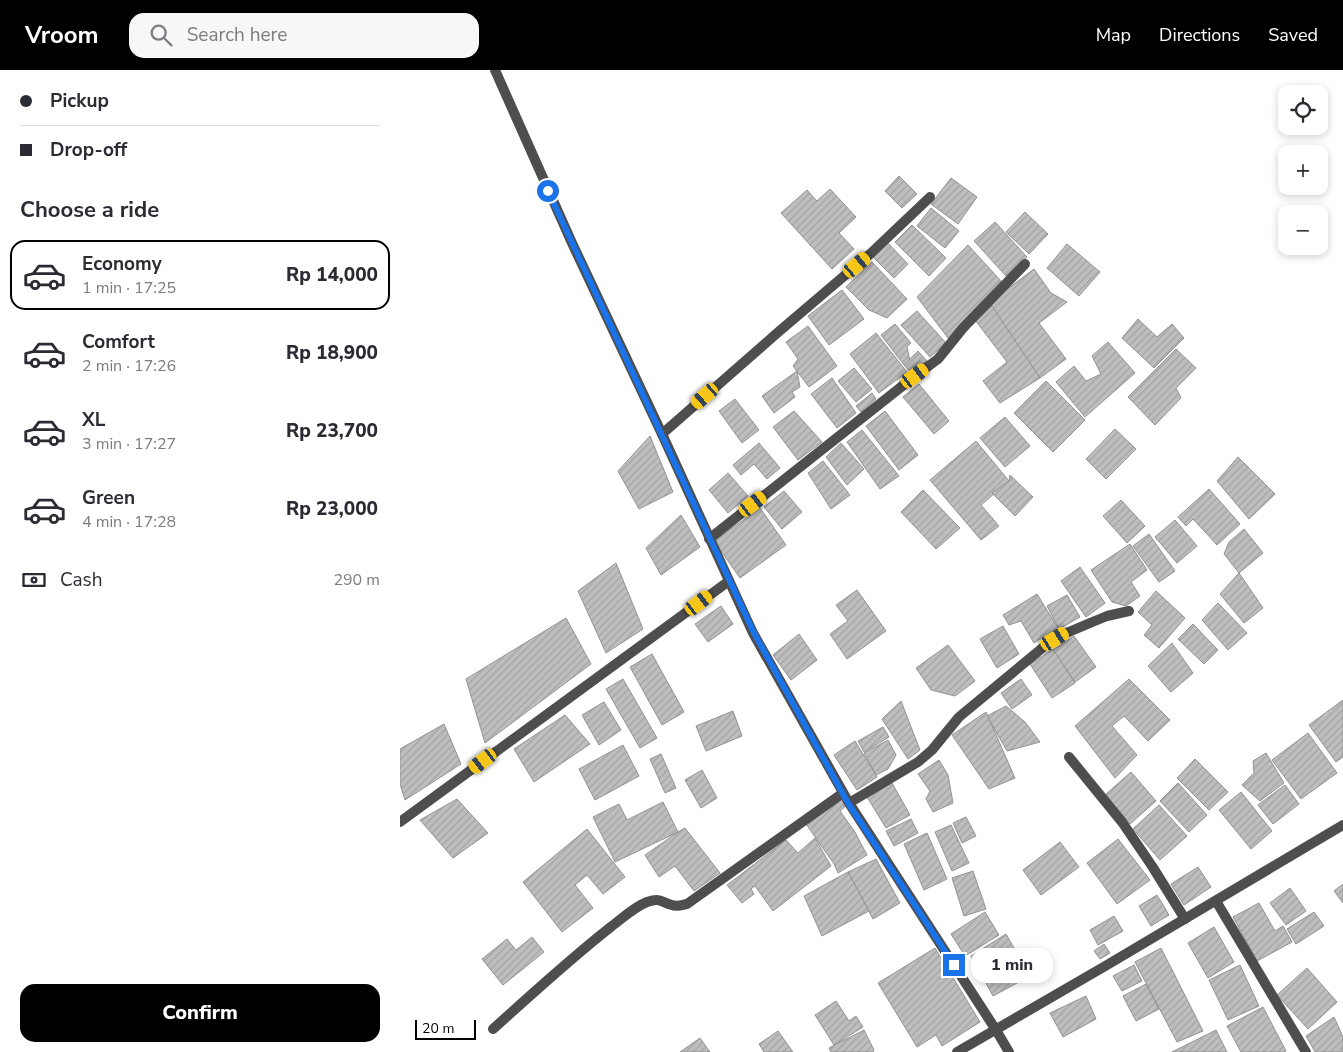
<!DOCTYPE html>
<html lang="en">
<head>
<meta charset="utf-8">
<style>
	body { margin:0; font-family:"Nunito Sans",sans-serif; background:#f7f7f7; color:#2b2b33; height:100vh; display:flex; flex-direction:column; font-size:19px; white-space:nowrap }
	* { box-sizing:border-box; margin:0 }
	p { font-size:16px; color:#7c7c81 }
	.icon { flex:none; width:28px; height:28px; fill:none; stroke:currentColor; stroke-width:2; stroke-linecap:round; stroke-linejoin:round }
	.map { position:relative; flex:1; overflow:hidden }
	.details { display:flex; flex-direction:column; background:#fff; width:400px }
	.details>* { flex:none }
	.banner { display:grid; align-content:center; height:110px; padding:0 20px; background:#fff }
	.tools { position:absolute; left:878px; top:15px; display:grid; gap:10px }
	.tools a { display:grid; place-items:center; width:50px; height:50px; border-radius:10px; background:#fff; box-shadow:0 2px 8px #0003; font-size:25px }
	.scale { position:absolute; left:15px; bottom:12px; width:61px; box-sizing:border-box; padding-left:5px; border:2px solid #000; border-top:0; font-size:14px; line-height:18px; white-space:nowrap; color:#000; -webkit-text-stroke:4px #fff; paint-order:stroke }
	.end { position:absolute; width:22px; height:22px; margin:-11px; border:6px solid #1a73e8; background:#fff; box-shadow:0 0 0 2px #fff }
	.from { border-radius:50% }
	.bubble { position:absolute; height:35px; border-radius:15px; background:#fff; box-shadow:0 2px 8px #0003; font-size:16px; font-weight:800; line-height:35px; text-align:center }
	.car { position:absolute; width:15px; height:30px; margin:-15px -8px; border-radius:6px; box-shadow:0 0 4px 1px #0007; background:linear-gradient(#f5c518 24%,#345 0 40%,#f5c518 0 76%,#345 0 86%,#f5c518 0) }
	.banner b { display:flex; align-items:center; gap:18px; height:48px; font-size:19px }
	.banner b+b { border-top:1px solid #e1e1e2 }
	.banner i { width:12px; height:12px; background:#2b2b33 }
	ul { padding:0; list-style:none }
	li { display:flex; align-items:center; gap:15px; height:70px; margin:0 10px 8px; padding:0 10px; border:2px solid transparent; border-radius:15px }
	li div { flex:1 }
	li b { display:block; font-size:19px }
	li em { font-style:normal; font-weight:800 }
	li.active { border-color:#000 }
	li>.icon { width:45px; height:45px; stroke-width:1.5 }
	h2 { padding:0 20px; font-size:22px; line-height:60px }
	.pay { display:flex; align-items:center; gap:12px; height:55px; padding:0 20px; font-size:19px }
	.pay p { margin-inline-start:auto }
	.action { display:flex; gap:10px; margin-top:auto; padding:10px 20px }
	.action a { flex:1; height:58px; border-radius:15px; background:#000; color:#fff; font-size:20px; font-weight:800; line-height:58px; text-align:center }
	header { display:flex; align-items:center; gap:30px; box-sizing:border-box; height:70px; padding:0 25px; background:#000; color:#fff }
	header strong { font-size:24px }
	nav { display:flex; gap:28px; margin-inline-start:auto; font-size:18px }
	.search { width:350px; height:45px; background:#f7f7f7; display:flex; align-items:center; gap:12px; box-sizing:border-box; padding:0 18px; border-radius:15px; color:#7c7c81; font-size:19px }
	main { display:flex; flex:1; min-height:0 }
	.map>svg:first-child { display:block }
</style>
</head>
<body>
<header>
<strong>Vroom</strong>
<div class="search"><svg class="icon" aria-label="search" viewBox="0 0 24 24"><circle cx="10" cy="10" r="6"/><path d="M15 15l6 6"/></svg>Search here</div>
<nav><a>Map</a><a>Directions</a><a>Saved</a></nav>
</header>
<main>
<section class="details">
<div class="banner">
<b><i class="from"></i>Pickup</b>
<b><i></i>Drop-off</b>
</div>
<h2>Choose a ride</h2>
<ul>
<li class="active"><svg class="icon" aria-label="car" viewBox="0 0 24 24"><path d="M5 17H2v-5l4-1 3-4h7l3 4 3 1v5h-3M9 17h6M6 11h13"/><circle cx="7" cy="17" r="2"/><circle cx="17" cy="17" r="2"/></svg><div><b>Economy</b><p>1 min · 17:25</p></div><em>Rp 14,000</em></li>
<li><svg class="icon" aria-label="car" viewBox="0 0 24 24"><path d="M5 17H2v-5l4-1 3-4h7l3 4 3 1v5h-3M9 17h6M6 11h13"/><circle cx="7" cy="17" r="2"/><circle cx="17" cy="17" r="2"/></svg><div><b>Comfort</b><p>2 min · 17:26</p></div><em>Rp 18,900</em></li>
<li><svg class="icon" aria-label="car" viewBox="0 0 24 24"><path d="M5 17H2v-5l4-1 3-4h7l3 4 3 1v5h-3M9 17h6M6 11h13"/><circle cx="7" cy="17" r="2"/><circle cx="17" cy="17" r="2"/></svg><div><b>XL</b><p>3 min · 17:27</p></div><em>Rp 23,700</em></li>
<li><svg class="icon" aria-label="car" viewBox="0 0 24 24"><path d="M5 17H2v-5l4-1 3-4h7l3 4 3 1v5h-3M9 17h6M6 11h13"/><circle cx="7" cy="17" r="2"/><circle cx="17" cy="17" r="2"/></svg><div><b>Green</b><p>4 min · 17:28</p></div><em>Rp 23,000</em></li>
</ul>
<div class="pay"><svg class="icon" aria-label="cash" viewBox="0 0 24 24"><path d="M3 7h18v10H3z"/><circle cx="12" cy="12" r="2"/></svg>Cash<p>290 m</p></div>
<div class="action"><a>Confirm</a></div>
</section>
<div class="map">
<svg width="943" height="982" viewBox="0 0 943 982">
	<defs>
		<pattern id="building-hatch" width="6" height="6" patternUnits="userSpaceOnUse" patternTransform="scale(1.25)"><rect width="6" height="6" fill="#bebebe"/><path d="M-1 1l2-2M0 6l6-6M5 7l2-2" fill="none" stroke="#a2a2a2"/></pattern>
	</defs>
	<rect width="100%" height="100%" fill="#fff"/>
	<g fill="url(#building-hatch)" stroke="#929292">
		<path d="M499 106 517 124 502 138 485 121Z"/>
		<path d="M551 108 577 127 558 154 531 134Z"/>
		<path d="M430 119 456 147 439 163 454 179 432 199 381 143 407 120 417 131Z"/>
		<path d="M531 138 559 161 545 178 517 156Z"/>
		<path d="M625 142 648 164 629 184 606 162Z"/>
		<path d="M595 152 627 187 606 206 574 171Z"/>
		<path d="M512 155 546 188 529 206 495 172Z"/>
		<path d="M485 170 508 194 494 208 470 184Z"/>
		<path d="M667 174 700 202 679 226 647 198Z"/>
		<path d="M568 175 601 211 548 268 517 227Z"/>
		<path d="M472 192 507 229 487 248 469 240 446 217Z"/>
		<path d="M634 199 651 223 667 232 639 253 666 289 640 308 586 235Z"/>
		<path d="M442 220 464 249 429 275 408 246Z"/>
		<path d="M592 236 640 308 600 333 583 311 607 292 575 250Z"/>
		<path d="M517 241 546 273 530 287 501 255Z"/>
		<path d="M738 249 757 267 772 254 784 268 754 298 722 268Z"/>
		<path d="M495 254 511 273 507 277 510 291 504 295 481 265Z"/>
		<path d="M408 256 437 296 409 317 393 296 398 289 386 272Z"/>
		<path d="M476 263 507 302 479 323 450 284Z"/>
		<path d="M708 272 735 303 685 347 656 312 674 296 686 311 701 304 692 286Z"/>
		<path d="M776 279 796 298 776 318 781 328 755 355 728 327Z"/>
		<path d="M518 281 527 291 513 305 504 295Z"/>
		<path d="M454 298 472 319 456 332 438 311Z"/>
		<path d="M397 301 400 317 392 322 395 327 374 343 362 326Z"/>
		<path d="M432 308 456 343 437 358 411 324Z"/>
		<path d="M646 311 685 350 653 382 614 343Z"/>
		<path d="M519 314 549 351 534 364 503 327Z"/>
		<path d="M472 323 476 329 461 342 456 336Z"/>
		<path d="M335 329 359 360 342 373 319 341Z"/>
		<path d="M394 341 422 372 398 390 373 357Z"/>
		<path d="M485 341 518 385 499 400 466 356Z"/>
		<path d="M605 347 630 376 605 397 580 368Z"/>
		<path d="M715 359 736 379 706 409 686 389Z"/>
		<path d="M462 360 499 406 480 419 447 372Z"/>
		<path d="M250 366 273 422 239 439 218 401Z"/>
		<path d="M576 371 609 411 581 435 599 456 581 470 530 410Z"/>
		<path d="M359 373 380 398 367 409 354 394 341 405 333 395Z"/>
		<path d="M441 373 464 399 447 415 426 387Z"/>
		<path d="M838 387 875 424 849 449 817 411Z"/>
		<path d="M423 391 450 425 431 439 408 403Z"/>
		<path d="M328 403 348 426 328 443 309 420Z"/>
		<path d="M610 405 633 427 615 446 592 423 609 411Z"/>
		<path d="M809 419 840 454 817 475 793 449 786 456 778 447Z"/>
		<path d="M523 420 560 458 536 479 501 442Z"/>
		<path d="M384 421 402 442 382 459 364 437Z"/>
		<path d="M721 430 745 456 727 473 703 446Z"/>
		<path d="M360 438 386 475 340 508 314 471Z"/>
		<path d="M281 445 300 477 261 505 246 478Z"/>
		<path d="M775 450 797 476 777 493 755 467Z"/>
		<path d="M844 459 863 483 839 503 824 484 829 472Z"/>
		<path d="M749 464 775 501 759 512 733 476Z"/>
		<path d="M730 474 747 500 731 512 740 526 726 536 712 532 691 500Z"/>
		<path d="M216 493 243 559 206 583 178 521Z"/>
		<path d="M680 497 705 533 686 547 661 511Z"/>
		<path d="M839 503 863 538 844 553 820 524Z"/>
		<path d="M457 520 486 561 447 589 430 564 448 551 436 535Z"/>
		<path d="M756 521 785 548 759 578 744 565 752 555 738 542Z"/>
		<path d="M637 524 658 558 634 573 621 551 609 555 603 545Z"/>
		<path d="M667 525 680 547 659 559 647 536Z"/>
		<path d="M818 533 847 563 828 580 802 550Z"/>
		<path d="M321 536 333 554 308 572 295 554Z"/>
		<path d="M166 548 191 594 85 673 66 609Z"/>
		<path d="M793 554 818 580 804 594 778 569Z"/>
		<path d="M603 556 619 584 597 598 580 569Z"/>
		<path d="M399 564 417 590 391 610 373 585Z"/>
		<path d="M674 566 696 597 675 612 653 580Z"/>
		<path d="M772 573 793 603 771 622 748 596Z"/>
		<path d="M548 575 575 611 555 626 531 620 516 598Z"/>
		<path d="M653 579 675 613 652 628 630 594Z"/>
		<path d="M252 584 284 642 262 655 230 597Z"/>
		<path d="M223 609 257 668 240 678 206 619Z"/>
		<path d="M621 609 632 625 612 639 601 623Z"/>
		<path d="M729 609 770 650 748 671 724 646 712 656 737 685 715 708 675 656Z"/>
		<path d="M943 630V687L936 692 909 655Z"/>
		<path d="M501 631 520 680 508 689 482 649Z"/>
		<path d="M204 632 221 660 199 675 182 645Z"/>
		<path d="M606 636 625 652 640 672 607 681 587 646Z"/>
		<path d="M333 641 342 666 306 681 296 656Z"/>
		<path d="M586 642 615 708 589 719 552 665Z"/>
		<path d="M165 645 190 674 134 712 114 679Z"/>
		<path d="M44 654 61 694 5 730 0 714V679Z"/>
		<path d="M483 657 489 667 464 682 458 671Z"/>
		<path d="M908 663 937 703 901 729 872 690Z"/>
		<path d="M488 670 496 685 488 699 476 705 464 683Z"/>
		<path d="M455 671 477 707 457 720 434 685Z"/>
		<path d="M223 675 239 706 195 730 179 699Z"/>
		<path d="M866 683 884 713 860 731 842 715 854 703 853 691Z"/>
		<path d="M261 684 276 718 265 723 250 689Z"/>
		<path d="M795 689 828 722 809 740 777 708Z"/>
		<path d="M539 690 548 705 553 733 533 742 526 729 530 721 518 704Z"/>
		<path d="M302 700 317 728 301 738 285 710Z"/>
		<path d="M731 702 756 731 730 754 705 725Z"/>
		<path d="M492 713 510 745 486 758 467 727Z"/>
		<path d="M778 713 807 745 789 762 760 731Z"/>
		<path d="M885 715 899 734 873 754 858 735Z"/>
		<path d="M841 722 872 761 851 779 819 740Z"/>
		<path d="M441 728 447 735 440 741 455 762 467 785 438 803 434 794 406 754Z"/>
		<path d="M57 729 88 763 53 788 20 750Z"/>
		<path d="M263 732 278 762 215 792 193 747 219 734 227 750Z"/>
		<path d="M759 735 787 766 760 790 733 759Z"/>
		<path d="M566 747 576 766 562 773 553 753Z"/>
		<path d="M511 749 518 763 494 776 486 761Z"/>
		<path d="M551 755 569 793 552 801 535 762Z"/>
		<path d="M285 758 320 803 294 821 275 796 259 807 245 785 278 762Z"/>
		<path d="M187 759 225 807 203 824 187 805 175 815 193 838 162 862 123 812Z"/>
		<path d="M527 763 547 809 524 820 504 774Z"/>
		<path d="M415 768 431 796 373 841 355 816 351 819 354 824 342 833 327 815 386 770 398 783Z"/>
		<path d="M718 769 750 810 717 834 687 793Z"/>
		<path d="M660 772 679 797 641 825 623 800Z"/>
		<path d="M476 789 500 833 473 849 448 802Z"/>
		<path d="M798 797 811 817 784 835 771 814Z"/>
		<path d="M573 801 586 839 564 846 552 808Z"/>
		<path d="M448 802 469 841 422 866 404 826Z"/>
		<path d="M943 814V833L934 821Z"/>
		<path d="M890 818 906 841 886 855 870 833Z"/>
		<path d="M757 825 769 845 751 856 739 836Z"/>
		<path d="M859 833 875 861 883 856 892 872 857 891 833 847Z"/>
		<path d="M585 842 599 865 565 886 551 864Z"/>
		<path d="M914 842 924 856 896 874 887 859Z"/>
		<path d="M714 846 723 861 698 875 690 860Z"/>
		<path d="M814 857 834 892 808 908 788 873Z"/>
		<path d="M606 864 630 906 593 926 571 886Z"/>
		<path d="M132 867 144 882 103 915 82 889 107 869 116 880Z"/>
		<path d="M704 874 710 883 700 889 694 881Z"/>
		<path d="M535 878 580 952 542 976 536 965 517 977 478 913Z"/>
		<path d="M761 878 803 961 777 972 735 892Z"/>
		<path d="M734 895 742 911 722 921 713 906Z"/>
		<path d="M840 895 859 936 828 950 809 910Z"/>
		<path d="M907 898 937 932 908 959 877 925Z"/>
		<path d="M746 914 759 939 736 951 723 926Z"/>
		<path d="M686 926 696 949 663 967 650 943Z"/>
		<path d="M436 931 449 951 456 946 463 957 434 975 415 945Z"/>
		<path d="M863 937 886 981 883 982H841L827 956Z"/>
		<path d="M934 947 943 967V982H915L906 966Z"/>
		<path d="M464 960 474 980 473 982H431L429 978Z"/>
		<path d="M816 960 827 982H772Z"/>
		<path d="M378 961 393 982H364L359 974Z"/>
		<path d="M300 968 310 982H280Z"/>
	</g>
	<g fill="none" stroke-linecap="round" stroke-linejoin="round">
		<g stroke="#4e4e4e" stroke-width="10">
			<path d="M95 0 172 173 262 364 353 563 449 733 596 960 609 982"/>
			<path d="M262 364 376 264 470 184 530 127"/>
			<path d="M309 469 515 306 538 289 563 258 625 194"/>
			<path d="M669 687 722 752 752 796 785 849"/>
			<path d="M449 733 518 692 532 680 559 647 646 575 664 564 690 553 707 546 729 541"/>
			<path d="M0 752 329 511"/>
			<path d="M816 831 906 982"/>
			<path d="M93 959C132 924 171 888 212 856 223 848 234 837 247 832 261 827 260 832 272 835 277 837 282 835 287 834L443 723"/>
			<path d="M557 982 707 895 943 755"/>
		</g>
	</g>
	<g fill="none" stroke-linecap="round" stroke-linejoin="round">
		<path stroke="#1a73e8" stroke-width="6" d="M148 121 354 563 448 733 554 895"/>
	</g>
</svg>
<div class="tools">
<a><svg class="icon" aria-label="locate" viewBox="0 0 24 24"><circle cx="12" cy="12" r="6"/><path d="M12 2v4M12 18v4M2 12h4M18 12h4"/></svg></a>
<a>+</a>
<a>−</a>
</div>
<div class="scale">20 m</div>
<i class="end from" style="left:148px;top:121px"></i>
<i class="end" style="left:554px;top:895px"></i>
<div class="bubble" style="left:571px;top:878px;width:82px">1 min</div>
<i class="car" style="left:457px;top:195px;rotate:50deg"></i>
<i class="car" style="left:515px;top:306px;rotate:54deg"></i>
<i class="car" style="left:305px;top:326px;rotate:229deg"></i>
<i class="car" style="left:353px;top:434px;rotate:52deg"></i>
<i class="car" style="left:299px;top:533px;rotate:53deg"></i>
<i class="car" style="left:655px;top:569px;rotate:59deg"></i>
<i class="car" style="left:83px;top:691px;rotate:233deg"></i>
</div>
</main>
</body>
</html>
